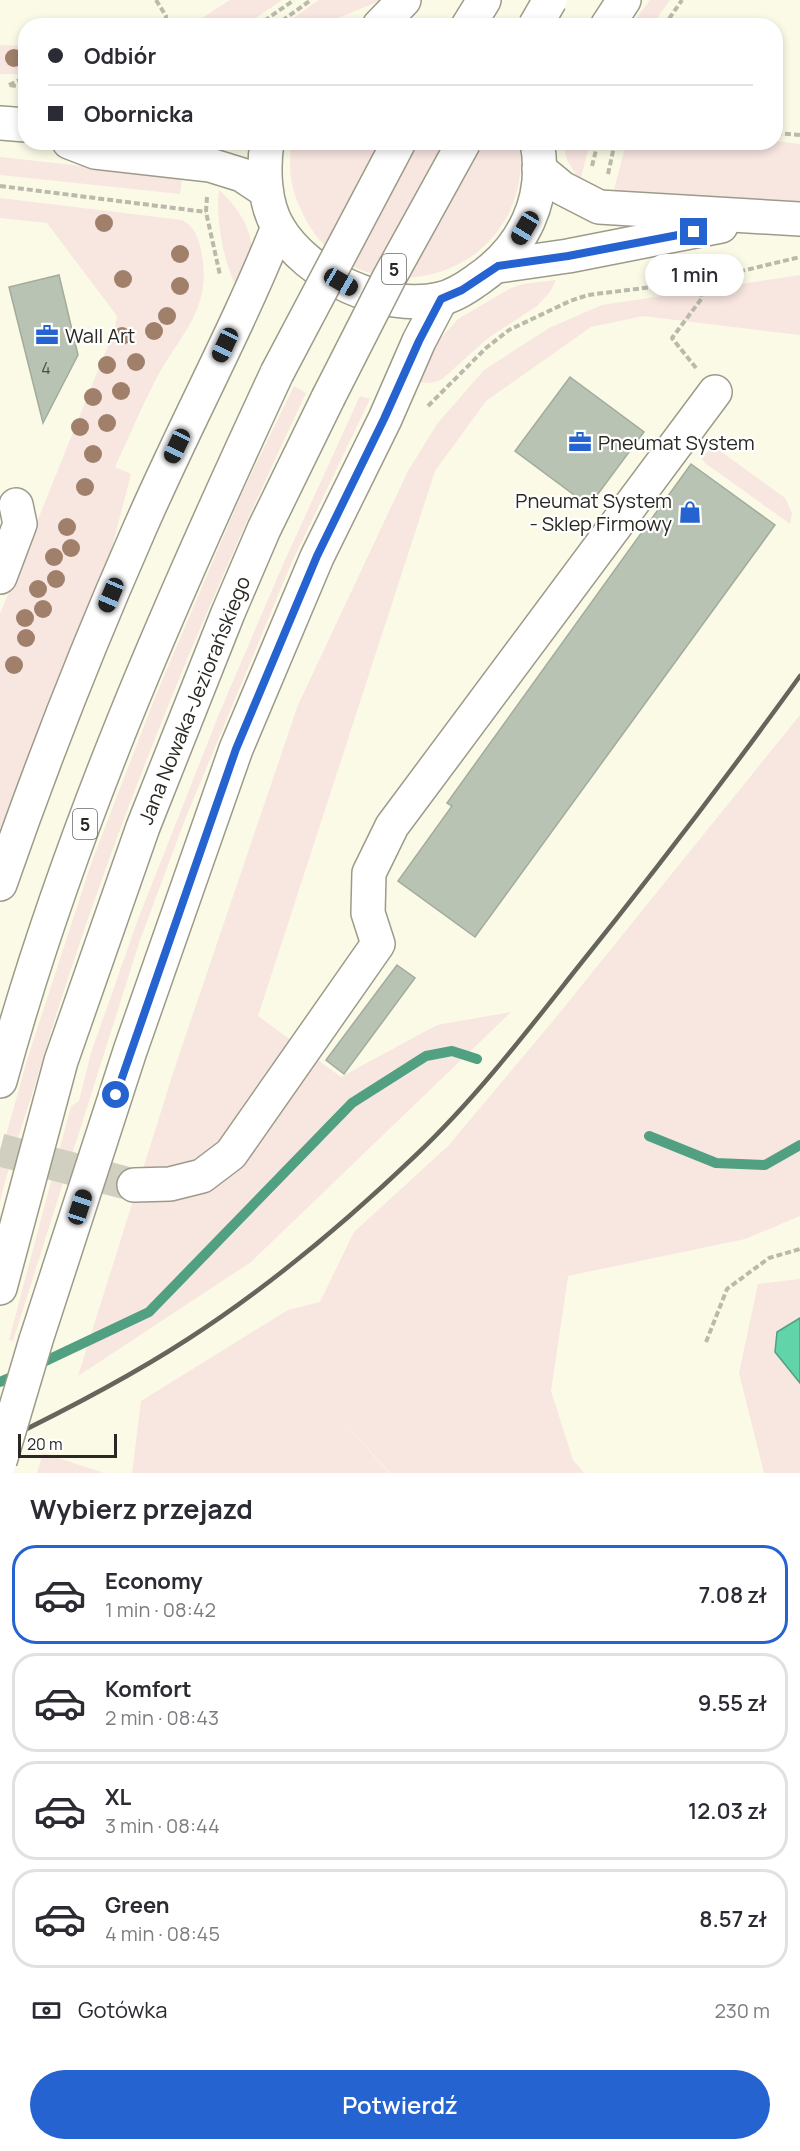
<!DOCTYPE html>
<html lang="pl">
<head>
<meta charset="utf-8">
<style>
	body { margin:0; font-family:Manrope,sans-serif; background:#f7f7f7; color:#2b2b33; height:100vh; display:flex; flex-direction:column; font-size:22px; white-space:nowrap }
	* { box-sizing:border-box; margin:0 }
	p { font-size:20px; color:#7c7c81 }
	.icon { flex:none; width:33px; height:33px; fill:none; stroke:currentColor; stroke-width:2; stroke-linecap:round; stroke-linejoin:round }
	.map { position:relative; height:1473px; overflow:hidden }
	.details { display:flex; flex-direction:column; background:#fff; flex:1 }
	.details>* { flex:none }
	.hud { position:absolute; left:18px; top:18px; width:765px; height:132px; border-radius:24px; box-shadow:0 3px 9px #0003; display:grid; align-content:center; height:132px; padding:0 30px; background:#fff }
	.scale { position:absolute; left:18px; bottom:15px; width:99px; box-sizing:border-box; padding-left:6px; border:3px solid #292822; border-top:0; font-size:16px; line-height:21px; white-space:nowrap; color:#292822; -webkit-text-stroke:4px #fff; paint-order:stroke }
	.end { position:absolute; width:27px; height:27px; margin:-14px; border:8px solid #2463d0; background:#fff; box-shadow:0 0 0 3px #fff }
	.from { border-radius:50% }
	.bubble { position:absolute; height:42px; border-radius:21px; background:#fff; box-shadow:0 3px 9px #0003; font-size:20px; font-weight:600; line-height:42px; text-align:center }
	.car { position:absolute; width:18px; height:36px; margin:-18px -9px; border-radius:8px; box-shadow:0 0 4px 2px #0007; background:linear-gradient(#222 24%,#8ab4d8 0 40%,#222 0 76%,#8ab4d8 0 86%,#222 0) }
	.hud b { display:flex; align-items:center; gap:21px; height:57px; font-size:22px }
	.hud b+b { border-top:2px solid #e1e1e2 }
	.hud i { width:15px; height:15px; background:#2b2b33 }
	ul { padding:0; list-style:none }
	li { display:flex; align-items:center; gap:18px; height:99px; margin:0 12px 9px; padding:0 18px; border:3px solid #e1e1e2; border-radius:24px }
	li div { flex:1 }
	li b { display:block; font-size:22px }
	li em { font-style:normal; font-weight:600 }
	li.active { border-color:#2463d0 }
	li>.icon { width:54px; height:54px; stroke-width:1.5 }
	h2 { padding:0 30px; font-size:27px; line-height:72px }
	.pay { display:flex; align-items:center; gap:15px; height:66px; padding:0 30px; font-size:22px }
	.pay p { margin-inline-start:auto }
	.primary-button { display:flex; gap:12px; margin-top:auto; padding:12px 30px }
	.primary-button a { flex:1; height:69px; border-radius:36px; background:#2463d0; color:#fff; font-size:24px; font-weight:600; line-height:69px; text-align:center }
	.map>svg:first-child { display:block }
</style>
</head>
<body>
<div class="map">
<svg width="800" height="1473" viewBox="0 0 800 1473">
	<rect width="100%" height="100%" fill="#fbfae7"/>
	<g fill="#f8e6e0">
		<path d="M230 0H282L245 25H191Z"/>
		<path d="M319 0H382L321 25 282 26Z"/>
		<path d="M650 0H670L652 25H631Z"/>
		<path d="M0 45 25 46V72L17 74H0Z"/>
		<path d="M776 141 800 144V201L612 198 626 143 776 142Z"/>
		<path d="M563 142 590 143 580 181 567 160Z"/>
		<path d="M292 143H520C535 284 348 330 299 205 290 185 288 164 292 143Z"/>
		<path d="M0 157 182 177 180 194 0 175Z"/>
		<path d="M219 190C235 204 254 229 251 253 249 265 242 278 238 289 224 267 215 216 219 190Z"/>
		<path d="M0 198 182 220C194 226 198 237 201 250 214 310 179 334 154 383 140 410 128 439 115 467L131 474 108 563 0 837V614L115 328 117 316 47 223 0 218Z"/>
		<path d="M800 275V335L643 316 591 327 486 401 435 471 258 1016 341 1077 437 1025 511 1012 251 1262 78 1376 175 1067 298 705 408 471 437 424 484 370 549 328 602 305Z"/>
		<path d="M556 280 550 292 537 306 488 338 441 380 430 383 418 382 439 340 458 319 511 288 523 284Z"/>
		<path d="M294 386 306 393C204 609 112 829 43 1058 29 1105 12 1153 0 1201V1157L27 1060 91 864 156 695 242 493Z"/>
		<path d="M360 396 370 399 291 564 184 822 140 940 13 1341 9 1340 71 1106 79 1101 91 1053 137 922 219 714 285 560Z"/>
		<path d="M711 447 716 448 785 498 792 513 790 524 705 463 702 459Z"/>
		<path d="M800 715V1216L745 1239 568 1276 551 1391 573 1460 584 1473H390L332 1409 389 1473H132L141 1401 288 1310 320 1302 354 1232 448 1146 553 1021Z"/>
		<path d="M800 1279V1473H764L739 1373 758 1284Z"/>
		<path d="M43 1453 104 1473H37Z"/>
	</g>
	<path fill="#61d4aa" stroke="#50a081" stroke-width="1.5" d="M800 1318V1383L775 1352 777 1332Z"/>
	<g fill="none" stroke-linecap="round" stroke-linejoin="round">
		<g stroke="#50a081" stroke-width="10">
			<path d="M649 1136 716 1163 765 1165 800 1145"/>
			<path d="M35 1366 149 1312 352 1103 426 1056 452 1051 477 1059"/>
			<path d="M0 1382 18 1374"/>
		</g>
	</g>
	<g fill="#b8c3b3" stroke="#a2ac9d" stroke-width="1.5">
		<path d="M59 275 78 355 43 423 9 287Z"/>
		<path d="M570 377 644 432 589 506 515 451Z"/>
		<path d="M691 464 775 525 475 937 398 881 452 806 447 803Z"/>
		<path d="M397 965 415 978 344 1074 326 1060Z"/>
	</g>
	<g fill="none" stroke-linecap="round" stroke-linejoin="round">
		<path stroke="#d1d0c0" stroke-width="33" stroke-dasharray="33 16" stroke-linecap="butt" d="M0 1150 134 1185"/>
		<g stroke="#9c9b8a" stroke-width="36">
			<g id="minor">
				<path d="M0 577 20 524 16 505"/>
				<path d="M134 1185 170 1184 202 1176 231 1154 378 944 368 913 369 873 392 826 715 392"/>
			</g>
		</g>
		<g stroke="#9c9b8a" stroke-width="36">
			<g id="major">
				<path d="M379 26 404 0"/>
				<path d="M468 26 484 0"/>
				<path d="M607 26 624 0"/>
				<path d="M0 123 26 125"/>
				<path d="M69 142 95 152 210 165 242 175 266 191"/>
				<path d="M267 142C263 169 264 203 278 227 308 277 384 312 440 299 454 296 466 288 477 280 523 249 548 199 537 142"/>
				<path d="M539 169 562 188 599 207 800 219"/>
				<path d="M498 266 568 256 721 226"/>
				<path d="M0 884C41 766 86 651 136 537 181 432 236 332 278 227"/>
				<path d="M0 1081C67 836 170 603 277 373"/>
				<path d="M0 1288 61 1061 143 827 228 613 264 529 328 398"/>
				<path d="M36 1340 130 1051 236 749 317 557 385 419 419 341 441 299"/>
			</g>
		</g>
		<g stroke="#bab9aa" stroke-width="4" stroke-dasharray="6 3" stroke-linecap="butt">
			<path d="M156 0 166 16 165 26"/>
			<path d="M257 26 294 0"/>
			<path d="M275 26 311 0"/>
			<path d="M664 26 682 0"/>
			<path d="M9 85 26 77"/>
			<path d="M10 85 26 88"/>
			<path d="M776 133 800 135"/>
			<path d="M592 166 598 142"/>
			<path d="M608 174 615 142"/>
			<path d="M0 186 206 212"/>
			<path d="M207 197 206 212 220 275"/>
			<path d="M696 368 672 338 702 298 700 281"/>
			<path d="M428 406 486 348 509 330 570 301 588 295 700 281 800 257"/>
			<path d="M706 1342 727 1289 769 1258 800 1249"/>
		</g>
		<use href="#minor" stroke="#fff" stroke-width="33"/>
		<use href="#major" stroke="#fff" stroke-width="33"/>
		<path stroke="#66655c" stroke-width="4.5" d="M0 1442C64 1411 128 1378 188 1339 270 1286 346 1222 416 1155 474 1100 525 1034 574 972 652 875 727 777 800 676"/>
		<g stroke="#9c9b8a" stroke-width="36" stroke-linecap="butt">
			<g id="major-bridge">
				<path d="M535 26 550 0"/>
				<path d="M277 373 399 142"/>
				<path d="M328 398 389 278 464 142"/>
				<path d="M0 1461 36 1340"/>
			</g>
		</g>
		<use href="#major-bridge" stroke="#fff" stroke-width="33"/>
	</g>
	<g fill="#a0806a">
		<circle cx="14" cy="58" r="9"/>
		<circle cx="104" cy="223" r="9"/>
		<circle cx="180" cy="254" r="9"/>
		<circle cx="123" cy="279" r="9"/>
		<circle cx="180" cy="286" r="9"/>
		<circle cx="167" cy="316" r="9"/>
		<circle cx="154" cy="331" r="9"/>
		<circle cx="122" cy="336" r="9"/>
		<circle cx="136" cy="362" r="9"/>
		<circle cx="107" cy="365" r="9"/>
		<circle cx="121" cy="391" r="9"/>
		<circle cx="93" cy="397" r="9"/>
		<circle cx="107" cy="423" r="9"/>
		<circle cx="80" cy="427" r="9"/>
		<circle cx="93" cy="454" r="9"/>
		<circle cx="85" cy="487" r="9"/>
		<circle cx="67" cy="527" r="9"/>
		<circle cx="71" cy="548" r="9"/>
		<circle cx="54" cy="557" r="9"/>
		<circle cx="56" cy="579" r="9"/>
		<circle cx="38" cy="589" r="9"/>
		<circle cx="43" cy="609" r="9"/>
		<circle cx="25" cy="618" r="9"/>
		<circle cx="26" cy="638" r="9"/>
		<circle cx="14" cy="665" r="9"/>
	</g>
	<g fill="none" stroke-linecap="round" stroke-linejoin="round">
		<path stroke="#2463d0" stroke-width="8" d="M116 1095 236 749 317 556 384 419 419 341 441 299 462 290 498 266 568 256 694 232"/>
	</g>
	<defs>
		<g id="office-bare" transform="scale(1.8)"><path d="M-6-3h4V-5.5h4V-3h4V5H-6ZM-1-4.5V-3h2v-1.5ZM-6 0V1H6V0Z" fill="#2463d0" stroke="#fff" stroke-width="2.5" paint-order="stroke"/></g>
		<g id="shop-bare" transform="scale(1.8)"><path d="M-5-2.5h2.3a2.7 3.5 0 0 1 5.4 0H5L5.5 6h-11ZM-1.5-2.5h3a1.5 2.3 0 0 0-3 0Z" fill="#2463d0" stroke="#fff" stroke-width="2.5" paint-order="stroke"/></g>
	</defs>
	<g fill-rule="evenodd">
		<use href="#office-bare" x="47" y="335"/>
		<use href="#office-bare" x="580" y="442"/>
		<use href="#shop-bare" x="690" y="512"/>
	</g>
	<g text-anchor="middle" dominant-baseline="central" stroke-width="4.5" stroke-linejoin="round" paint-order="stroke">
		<g font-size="16" fill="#4d4f46">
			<text x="46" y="368">4</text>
		</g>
		<g fill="#fff" stroke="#696864" stroke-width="1.5">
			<rect x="382" y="254" width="24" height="30" rx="4.5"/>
			<rect x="73" y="809" width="24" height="30" rx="4.5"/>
		</g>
		<g font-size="18" font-weight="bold" fill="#292822">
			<text x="394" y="269">5</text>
			<text x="85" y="824">5</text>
		</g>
		<g font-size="20" fill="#292822" stroke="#fff" text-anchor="start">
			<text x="65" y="335">Wall Art</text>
			<text x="598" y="442">Pneumat System</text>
			<text x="672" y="500" text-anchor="end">Pneumat System<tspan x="672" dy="23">- Sklep Firmowy</tspan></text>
		</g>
		<g font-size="20" fill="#292822" stroke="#fff">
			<text transform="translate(194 700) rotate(-68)">Jana Nowaka-Jeziorańskiego</text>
		</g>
	</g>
</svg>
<div class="scale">20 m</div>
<i class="end from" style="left:116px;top:1095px"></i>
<i class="end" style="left:694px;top:232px"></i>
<div class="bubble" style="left:645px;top:254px;width:99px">1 min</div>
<i class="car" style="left:525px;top:228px;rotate:211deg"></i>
<i class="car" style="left:341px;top:282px;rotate:120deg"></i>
<i class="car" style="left:225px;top:345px;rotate:205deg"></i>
<i class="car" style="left:177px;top:446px;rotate:205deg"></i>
<i class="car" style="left:111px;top:595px;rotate:203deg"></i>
<i class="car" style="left:80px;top:1207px;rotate:18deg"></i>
<div class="hud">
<b><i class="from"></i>Odbiór</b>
<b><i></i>Obornicka</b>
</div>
</div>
<section class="details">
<h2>Wybierz przejazd</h2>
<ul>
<li class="active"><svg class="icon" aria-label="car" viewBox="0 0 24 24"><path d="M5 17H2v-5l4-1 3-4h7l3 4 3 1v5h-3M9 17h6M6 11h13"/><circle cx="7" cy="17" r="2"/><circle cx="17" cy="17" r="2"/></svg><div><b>Economy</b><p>1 min · 08:42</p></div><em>7.08 zł</em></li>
<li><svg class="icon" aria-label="car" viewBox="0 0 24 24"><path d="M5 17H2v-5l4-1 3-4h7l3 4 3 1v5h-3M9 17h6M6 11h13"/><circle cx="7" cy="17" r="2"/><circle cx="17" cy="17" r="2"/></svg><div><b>Komfort</b><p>2 min · 08:43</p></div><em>9.55 zł</em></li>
<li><svg class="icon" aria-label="car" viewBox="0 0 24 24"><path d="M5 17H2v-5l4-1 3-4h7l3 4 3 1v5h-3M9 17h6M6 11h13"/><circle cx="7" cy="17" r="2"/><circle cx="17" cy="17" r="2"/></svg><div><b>XL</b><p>3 min · 08:44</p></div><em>12.03 zł</em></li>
<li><svg class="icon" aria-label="car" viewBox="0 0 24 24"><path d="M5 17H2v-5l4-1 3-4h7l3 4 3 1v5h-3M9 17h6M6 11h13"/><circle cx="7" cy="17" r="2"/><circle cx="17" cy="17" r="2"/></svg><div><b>Green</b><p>4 min · 08:45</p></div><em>8.57 zł</em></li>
</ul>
<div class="pay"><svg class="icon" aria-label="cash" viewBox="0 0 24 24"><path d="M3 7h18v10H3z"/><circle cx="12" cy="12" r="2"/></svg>Gotówka<p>230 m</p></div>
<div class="primary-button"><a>Potwierdź</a></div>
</section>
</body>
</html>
